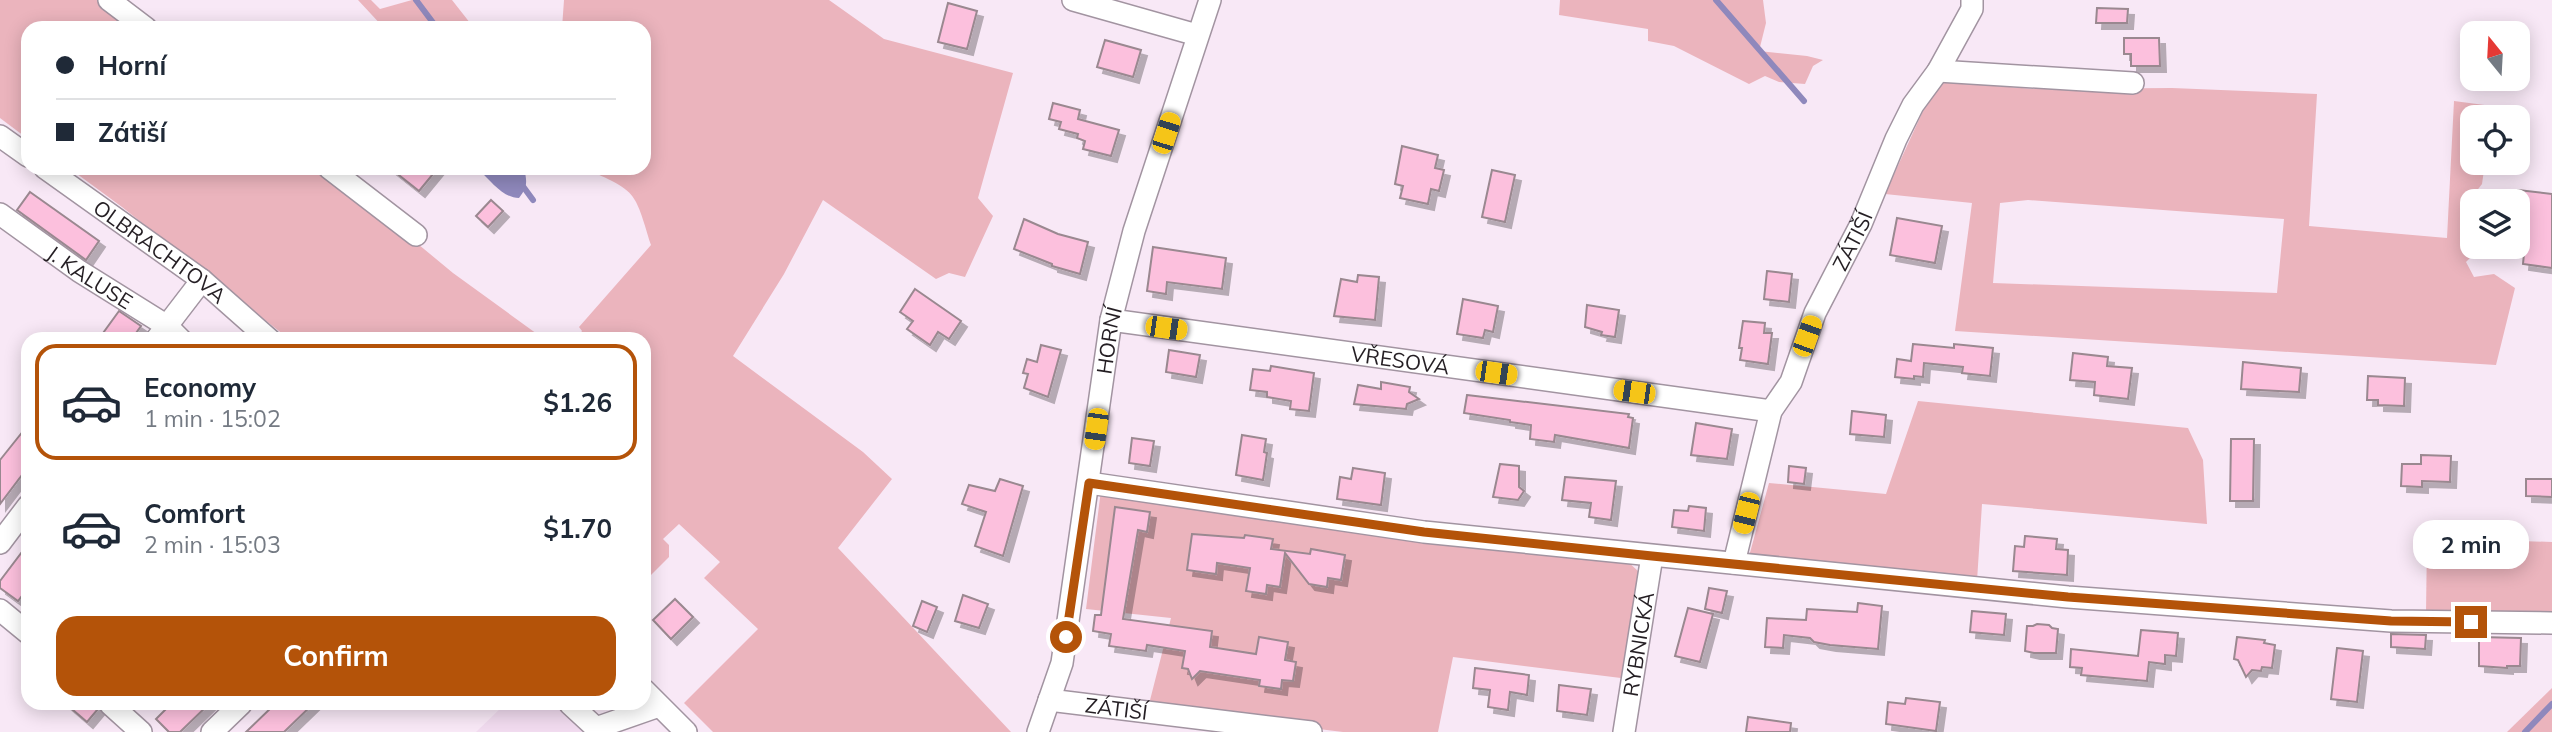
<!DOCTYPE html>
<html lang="en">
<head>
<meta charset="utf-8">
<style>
	body { margin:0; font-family:Mulish,sans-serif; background:#f2f2f3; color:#1f2937; height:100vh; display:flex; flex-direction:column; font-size:26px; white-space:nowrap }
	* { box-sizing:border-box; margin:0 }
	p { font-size:23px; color:#747a83 }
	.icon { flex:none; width:38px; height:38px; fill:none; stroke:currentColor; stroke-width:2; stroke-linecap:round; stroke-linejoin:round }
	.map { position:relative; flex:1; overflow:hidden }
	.drawer { position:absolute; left:21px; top:332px; width:630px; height:378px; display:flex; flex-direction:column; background:#fff; border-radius:21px; box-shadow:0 4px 18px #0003 }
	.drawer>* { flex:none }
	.hud { position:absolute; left:21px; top:21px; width:630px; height:154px; border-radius:21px; box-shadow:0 4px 18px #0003; display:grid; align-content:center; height:154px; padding:0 35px; background:#fff }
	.needle { width:46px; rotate:342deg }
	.tools { position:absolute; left:2460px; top:21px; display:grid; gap:14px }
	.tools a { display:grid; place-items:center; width:70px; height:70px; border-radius:14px; background:#fff; box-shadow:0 4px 18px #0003; font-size:35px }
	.end { position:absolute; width:32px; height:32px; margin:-16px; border:9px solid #b45309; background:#fff; box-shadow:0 0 0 4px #fff }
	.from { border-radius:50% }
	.bubble { position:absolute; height:49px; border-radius:21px; background:#fff; box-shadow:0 4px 18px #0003; font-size:23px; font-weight:700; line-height:49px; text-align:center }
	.car { position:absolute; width:21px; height:42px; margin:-21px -10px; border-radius:9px; box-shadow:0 0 5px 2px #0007; background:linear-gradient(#f5c518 24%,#345 0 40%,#f5c518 0 76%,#345 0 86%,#f5c518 0) }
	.hud b { display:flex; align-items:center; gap:24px; height:66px; font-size:26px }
	.hud b+b { border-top:2px solid #e0e1e3 }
	.hud i { width:18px; height:18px; background:#1f2937 }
	ul { padding:12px 0 0; list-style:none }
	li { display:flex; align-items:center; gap:21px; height:116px; margin:0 14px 10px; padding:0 21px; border:4px solid transparent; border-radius:21px }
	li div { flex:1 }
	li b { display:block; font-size:26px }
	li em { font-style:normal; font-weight:700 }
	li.selected { border-color:#b45309 }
	li>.icon { width:63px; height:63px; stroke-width:1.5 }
	.primary-button { display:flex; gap:14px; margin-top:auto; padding:14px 35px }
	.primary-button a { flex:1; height:80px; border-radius:21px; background:#b45309; color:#fff; font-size:28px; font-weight:700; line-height:80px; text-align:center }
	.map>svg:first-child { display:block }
</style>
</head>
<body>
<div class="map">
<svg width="2552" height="732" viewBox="0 0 2552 732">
	<defs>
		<filter id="shadow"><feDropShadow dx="6" dy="6" stdDeviation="0" flood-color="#0004"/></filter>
	</defs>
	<rect width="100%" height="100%" fill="#f8e8f6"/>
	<path fill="#f1dbef" d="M505 704H560L590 732H476Z"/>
	<g fill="#ebb4bd" fill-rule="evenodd">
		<path d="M0 0H103L138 28H28V139L0 118Z"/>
		<path d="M358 0H371L380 9 412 0H452L474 28H449L433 23 425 28H384Z"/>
		<path d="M564 0H829L884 39 1013 73 978 198 993 216 965 277 949 273 936 279 823 200 784 274 733 356 863 452 892 479 838 548 1011 732H713L684 703 758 629 704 578 720 562 679 524 663 539 669 545V557L644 582V340L577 339 582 331 579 327 651 245C634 189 637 192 584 168H644V28H562Z"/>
		<path d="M1560 0H1763L1766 23 1759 51 1807 56 1823 60 1813 66 1805 84 1779 82 1765 76 1749 84 1674 46 1648 41V29L1559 15Z"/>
		<path d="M1947 82 2034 89 2172 88 2317 94 2309 226 2447 238 2454 101 2492 106 2490 117H2473V163H2485L2482 184 2472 197 2473 247H2481L2466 262 2474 277 2494 274 2515 288 2496 365 1955 331 1972 203 1885 194 1923 111 1942 84ZM2028 200 2284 219 2277 293 1993 283 2000 203Z"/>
		<path d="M69 168H326L453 273 544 339H289L122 207Z"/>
		<path d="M1918 401 2188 428 2203 460 2207 524 1982 504 1977 581 1748 560 1769 483 1886 494Z"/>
		<path d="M1101 490 1627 561 1638 571 1641 593 1629 679 1453 657 1438 732H1343L1148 708 1171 618 1086 609Z"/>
		<path d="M2427 538 2552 542V614L2426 613Z"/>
		<path d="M2552 688V732H2507Z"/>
	</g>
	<path fill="#8f88bc" d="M481 168H524C527 181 528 187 519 198 503 198 491 181 480 171Z"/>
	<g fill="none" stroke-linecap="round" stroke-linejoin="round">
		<g stroke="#8f88bc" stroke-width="6">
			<path d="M416 0 437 28"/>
			<path d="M1716 0 1804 101"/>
			<path d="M522 185 533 200"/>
			<path d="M2525 732 2552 704"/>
		</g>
	</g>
	<g fill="#fcc0dd" stroke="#9a8890" stroke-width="2" filter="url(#shadow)">
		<path d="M948 3 977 11 967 49 938 42Z"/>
		<path d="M2097 8 2128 9 2127 23H2096Z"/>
		<path d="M2124 38H2159L2160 66H2131V54H2124Z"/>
		<path d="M1105 40 1141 50 1133 77 1097 67Z"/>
		<path d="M1053 103 1080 110 1078 119 1119 130 1111 156 1083 149 1085 141 1077 138 1078 134 1059 129 1061 122 1049 119Z"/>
		<path d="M1402 146 1438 155 1435 168 1444 170 1439 191 1431 189 1428 204 1400 198 1403 186 1395 184Z"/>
		<path d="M390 168H438L419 191Z"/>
		<path d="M1492 170 1515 175 1505 222 1482 217Z"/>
		<path d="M2518 190 2552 194V268L2523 264 2528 212 2518 211Z"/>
		<path d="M30 192 99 241 86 260 17 210Z"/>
		<path d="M491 200 503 211 488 227 476 216Z"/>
		<path d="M1897 218 1942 226 1935 263 1890 255Z"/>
		<path d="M1024 219 1058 234 1088 242 1080 274 1052 266V264L1014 249Z"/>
		<path d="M1153 247 1226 258 1222 289 1167 282 1166 294 1147 291Z"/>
		<path d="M1767 271 1792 274 1789 302 1764 299Z"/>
		<path d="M1358 275 1379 277 1375 320 1334 316 1341 279 1357 282Z"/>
		<path d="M915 289 961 321 949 339 938 332 930 345 907 329 913 321 900 312Z"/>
		<path d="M1463 299 1498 306 1493 332 1485 330 1483 338 1457 334Z"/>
		<path d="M1587 305 1619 310 1615 337 1601 335 1602 332 1585 327Z"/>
		<path d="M119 311 141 326 131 340H98Z"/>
		<path d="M1743 321 1765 323 1764 333H1772L1768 364 1740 360 1742 348H1739Z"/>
		<path d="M1913 344 1954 348V344L1993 348 1990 376 1962 373 1963 367 1924 363 1923 377 1914 376V379L1895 377 1897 359 1911 361Z"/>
		<path d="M1041 345 1061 350 1048 397 1024 388 1028 374 1023 373 1027 359 1037 362Z"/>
		<path d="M1169 350 1200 355 1196 377 1166 372Z"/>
		<path d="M2073 353 2108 357 2107 366 2132 368 2128 399 2094 395 2095 382 2070 380Z"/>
		<path d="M2243 362 2301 368 2299 392 2241 389Z"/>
		<path d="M1271 366 1314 373 1309 411 1290 409 1291 401 1267 397V392L1250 390 1253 369 1270 371Z"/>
		<path d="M2368 376 2405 378 2404 406 2378 405V400H2367Z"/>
		<path d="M1381 382 1410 387 1409 392 1419 399 1407 404 1406 409 1354 404 1358 385 1381 389Z"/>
		<path d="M1467 395 1629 414 1628 417 1633 418 1629 448 1555 435 1554 442 1530 439 1531 425 1510 422V420L1464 413Z"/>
		<path d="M1852 411 1886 415 1884 437 1850 434Z"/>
		<path d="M1696 423 1732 429 1727 459 1691 455Z"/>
		<path d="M28 425V467L0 504V460Z"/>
		<path d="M1242 435 1266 439 1264 452 1267 453 1263 480 1236 475Z"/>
		<path d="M1132 438 1154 441 1150 466 1129 463Z"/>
		<path d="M2231 439H2254L2253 501H2230Z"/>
		<path d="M2421 455 2451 456 2450 482 2422 481V487L2401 486 2402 464H2421Z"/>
		<path d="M1500 464 1519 466V487L1524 491 1518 500 1493 497Z"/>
		<path d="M1789 466 1806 468 1804 484 1788 482Z"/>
		<path d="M1353 468 1385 473 1381 505 1337 499 1340 477 1351 479Z"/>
		<path d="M1565 477 1616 481 1611 520 1589 517 1591 503 1562 500Z"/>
		<path d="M1000 479 1023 486 1003 556 975 546 986 512 962 504 969 485 995 491Z"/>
		<path d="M2526 479H2552V497L2526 496Z"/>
		<path d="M1689 506 1706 508 1704 531 1672 527 1674 510 1688 511Z"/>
		<path d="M1115 507 1150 512 1147 532 1138 530 1123 619 1212 631 1210 647 1256 654 1259 637 1288 642 1285 660 1296 662 1293 681 1282 680 1281 689 1259 686 1260 680 1200 671 1192 679 1188 669 1182 668 1185 651 1147 645 1146 651 1109 646 1111 634 1093 631 1095 615H1101Z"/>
		<path d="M1192 534 1244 538 1245 535 1273 539 1271 549 1310 554 1311 549 1345 555 1341 580 1328 578 1327 587 1309 584 1285 553 1280 587 1267 585 1266 594 1246 591 1250 568 1217 563 1216 574 1187 570Z"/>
		<path d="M2025 536 2057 539 2056 549 2068 550 2067 575 2013 571 2015 546 2024 547Z"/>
		<path d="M28 544V588L18 601 0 588V581Z"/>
		<path d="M1709 588 1727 591 1722 613 1705 609Z"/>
		<path d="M963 595 988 604 979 628 955 621Z"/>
		<path d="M675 599 693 617 671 639 653 620Z"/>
		<path d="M922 601 937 607 927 632 913 626Z"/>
		<path d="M1858 603 1882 606 1878 649 1830 645 1814 642 1810 638 1784 635 1783 648 1765 647 1767 618 1806 620 1807 609 1857 612Z"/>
		<path d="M1688 608 1713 614 1700 662 1675 656Z"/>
		<path d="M1972 611 2006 614 2004 635 1970 632Z"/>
		<path d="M2037 624 2049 625 2052 628 2058 629 2056 653H2034L2025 651 2027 626H2033Z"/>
		<path d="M2141 630 2178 633 2176 656 2165 655V664L2149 662 2147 681 2081 675 2082 668 2070 667 2071 649 2138 656Z"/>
		<path d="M2391 634 2426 635 2425 649 2391 647Z"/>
		<path d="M2237 637 2265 640 2264 643 2275 645 2272 668 2262 667 2261 671 2252 670 2246 677 2238 660 2234 659Z"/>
		<path d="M2479 637 2521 638 2520 666H2507V668L2479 666Z"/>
		<path d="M2337 648 2363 651 2357 702 2331 699Z"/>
		<path d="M1475 668 1529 675 1527 695 1510 692 1508 710 1488 707 1490 690 1473 688Z"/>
		<path d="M1559 685 1591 689 1587 715 1557 711Z"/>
		<path d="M1906 698 1940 702 1936 731 1886 724 1888 702 1905 704Z"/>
		<path d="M66 704H97L98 709 87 722Z"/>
		<path d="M171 704H209L180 732H169L156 719Z"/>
		<path d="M275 704H313L284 732H246Z"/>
		<path d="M1748 717 1791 723 1790 732H1746Z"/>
	</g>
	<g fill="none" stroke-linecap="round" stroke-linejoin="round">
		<g stroke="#a294a1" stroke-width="24">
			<g id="street">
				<path d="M109 0 146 28"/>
				<path d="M1073 0 1197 35"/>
				<path d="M1938 71 2133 83"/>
				<path d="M0 136 28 156"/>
				<path id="s1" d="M45 168 202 280 270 340"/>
				<path d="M329 168 416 235"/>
				<path id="s2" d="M0 214 79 271 167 326 181 340"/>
				<path id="s3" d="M1111 320 1771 411"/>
				<path d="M156 340 202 280"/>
				<path d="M1089 483 1424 532 2068 597 2391 621 2552 623"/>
				<path d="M0 543 28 506"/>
				<path id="s4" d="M1734 563 1771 411 1791 382 1815 313 1861 224 1896 139 1913 105 1938 71 1972 9V0"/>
				<path d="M0 610 28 633"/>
				<path d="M644 690 686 732"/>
				<path id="s5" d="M1049 700 1311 732"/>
				<path d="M110 704 141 732"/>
				<path d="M570 704 596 728 659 706"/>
				<path d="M212 732 241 704"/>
				<path id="s6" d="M1038 732 1062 663 1111 320 1134 231 1210 0"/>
				<path id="s7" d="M1624 732 1652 556"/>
			</g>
		</g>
		<use href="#street" stroke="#fff" stroke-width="21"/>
	</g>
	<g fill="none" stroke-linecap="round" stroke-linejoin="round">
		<path stroke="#b45309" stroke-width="9" d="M1066 637 1089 483 1424 532 1652 556 2068 597 2391 621 2471 622"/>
	</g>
	<g text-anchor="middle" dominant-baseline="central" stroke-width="5" stroke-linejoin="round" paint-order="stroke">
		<g font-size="21" fill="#241e23" stroke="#fdfafd">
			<text stroke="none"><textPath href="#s4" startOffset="346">ZÁTIŠÍ</textPath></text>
			<text stroke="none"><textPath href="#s1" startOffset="142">OLBRACHTOVA</textPath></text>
			<text stroke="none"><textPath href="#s2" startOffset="110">J. KALUSE</textPath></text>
			<text stroke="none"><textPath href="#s6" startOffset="399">HORNÍ</textPath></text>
			<text stroke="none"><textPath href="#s3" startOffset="292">VŘESOVÁ</textPath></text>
			<text stroke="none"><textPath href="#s7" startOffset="89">RYBNICKÁ</textPath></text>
			<text stroke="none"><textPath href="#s5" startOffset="68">ZÁTIŠÍ</textPath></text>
		</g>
	</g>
</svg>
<div class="tools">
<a><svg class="needle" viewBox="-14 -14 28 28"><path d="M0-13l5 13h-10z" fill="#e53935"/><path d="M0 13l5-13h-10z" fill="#747a83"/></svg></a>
<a><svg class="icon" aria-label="locate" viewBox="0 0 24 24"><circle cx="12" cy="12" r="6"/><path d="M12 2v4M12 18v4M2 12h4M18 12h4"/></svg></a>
<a><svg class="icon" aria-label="layers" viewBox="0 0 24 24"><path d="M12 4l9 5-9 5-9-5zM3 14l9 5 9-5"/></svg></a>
</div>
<i class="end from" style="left:1066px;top:637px"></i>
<i class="end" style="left:2471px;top:622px"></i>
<div class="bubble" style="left:2413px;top:520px;width:116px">2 min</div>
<i class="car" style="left:1166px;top:133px;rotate:18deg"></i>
<i class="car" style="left:1166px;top:328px;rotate:98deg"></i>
<i class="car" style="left:1807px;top:336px;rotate:20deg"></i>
<i class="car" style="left:1496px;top:373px;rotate:98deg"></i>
<i class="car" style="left:1634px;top:392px;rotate:278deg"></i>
<i class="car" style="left:1096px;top:429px;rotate:188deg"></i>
<i class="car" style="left:1746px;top:513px;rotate:194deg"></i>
<div class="hud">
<b><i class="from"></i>Horní</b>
<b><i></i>Zátiší</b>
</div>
<section class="drawer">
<ul>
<li class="selected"><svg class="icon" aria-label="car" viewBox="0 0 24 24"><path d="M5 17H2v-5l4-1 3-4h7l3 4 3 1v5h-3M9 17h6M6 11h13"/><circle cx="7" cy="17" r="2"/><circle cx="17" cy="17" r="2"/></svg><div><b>Economy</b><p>1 min · 15:02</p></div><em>$1.26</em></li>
<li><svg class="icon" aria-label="car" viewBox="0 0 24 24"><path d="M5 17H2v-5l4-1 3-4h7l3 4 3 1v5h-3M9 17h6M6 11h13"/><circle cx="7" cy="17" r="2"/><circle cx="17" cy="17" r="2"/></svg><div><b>Comfort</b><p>2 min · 15:03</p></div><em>$1.70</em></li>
</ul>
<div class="primary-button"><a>Confirm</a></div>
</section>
</div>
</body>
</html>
